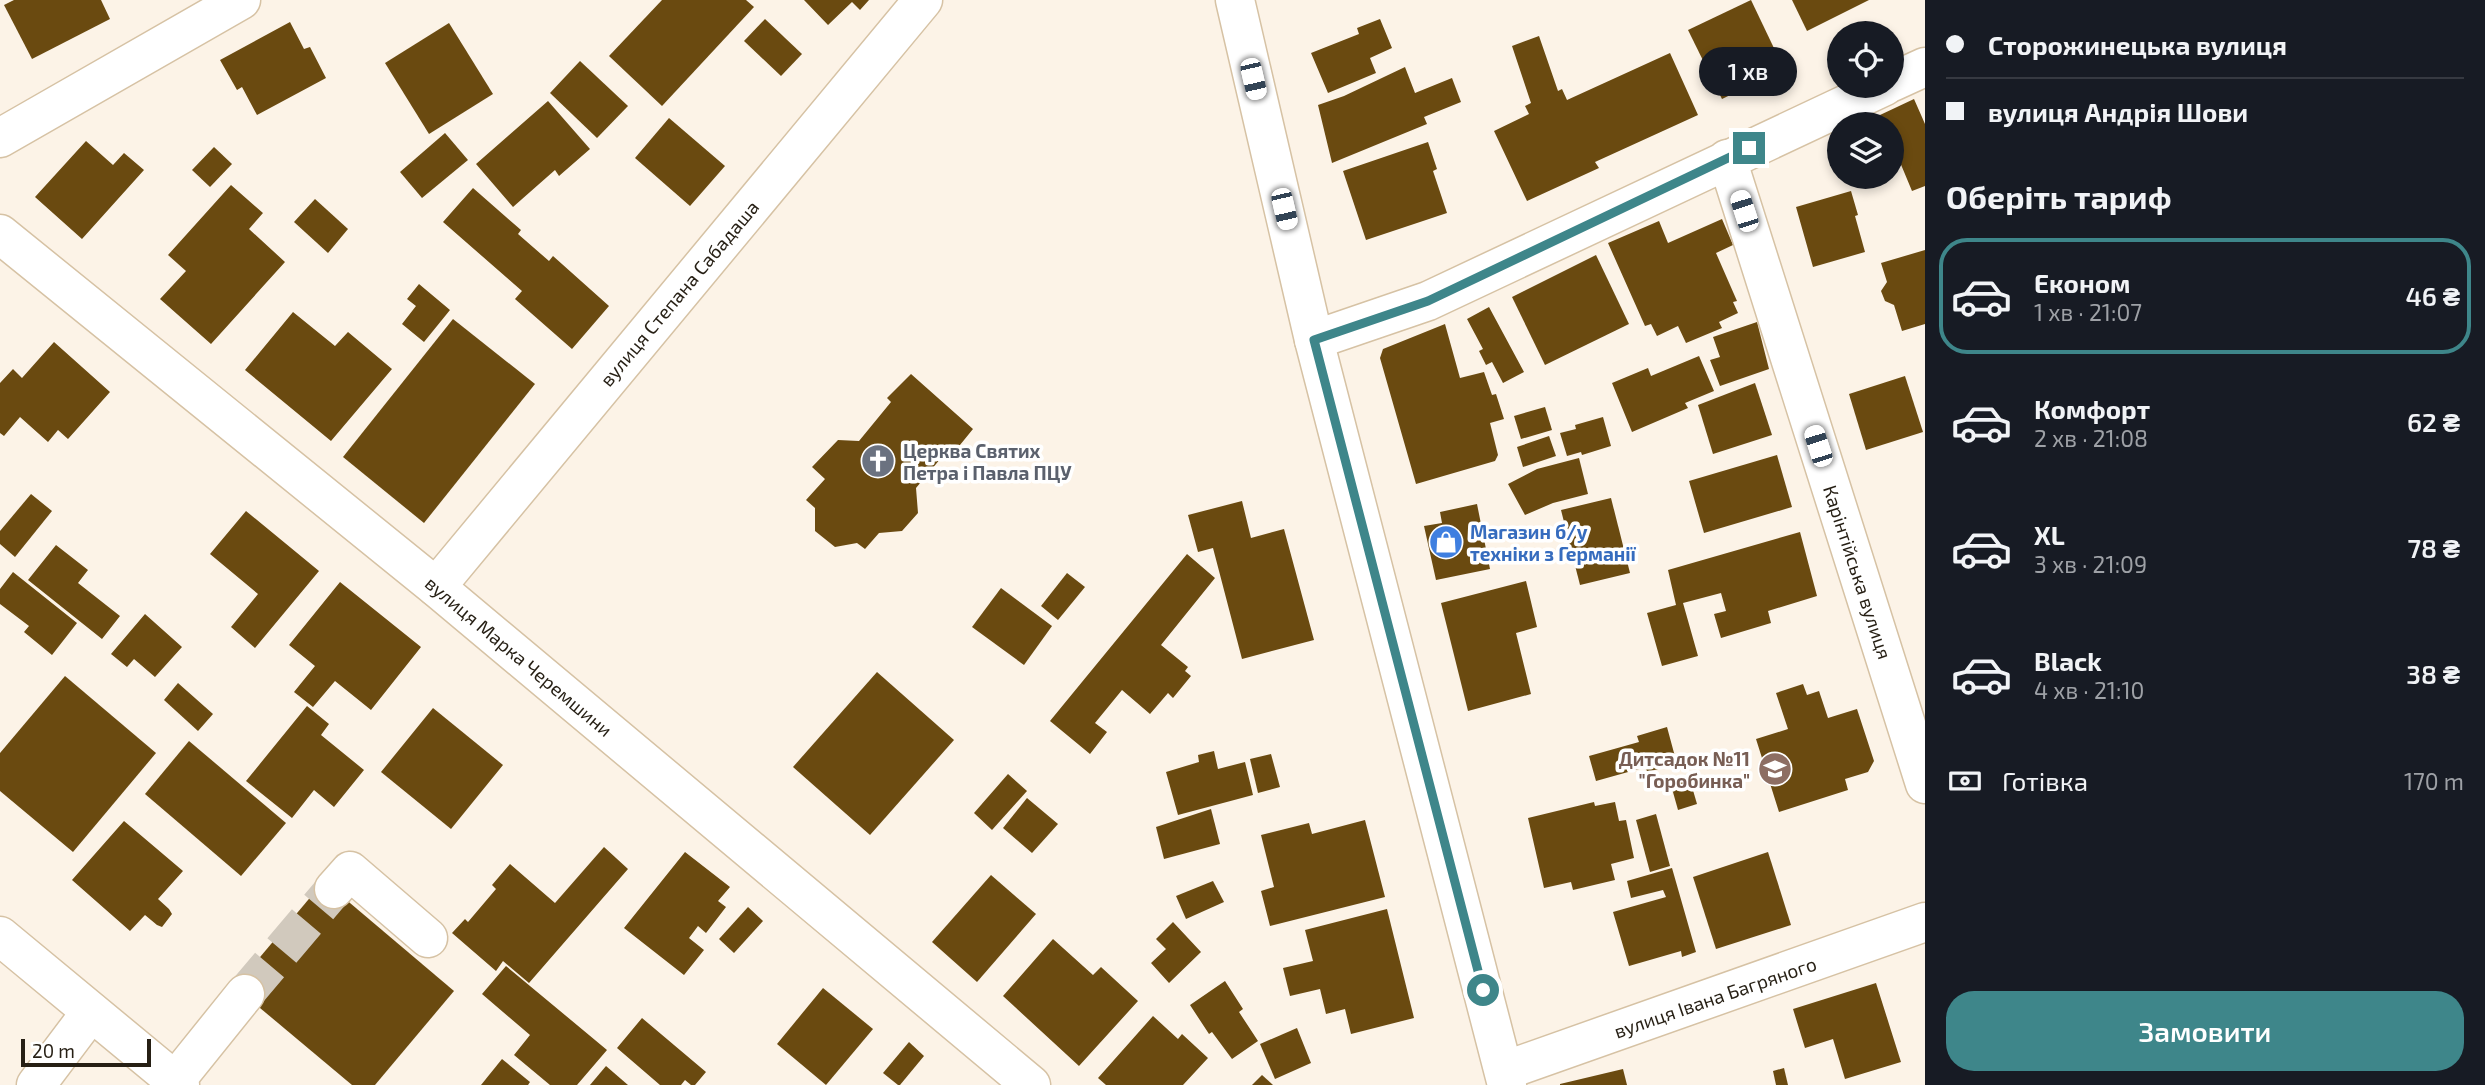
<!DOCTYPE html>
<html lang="uk">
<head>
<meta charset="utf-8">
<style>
	body { margin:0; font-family:"Exo 2",sans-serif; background:#242831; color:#f1f3f6; height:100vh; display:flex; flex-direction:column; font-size:26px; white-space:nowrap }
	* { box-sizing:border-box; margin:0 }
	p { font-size:23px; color:#9ea1a6 }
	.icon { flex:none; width:38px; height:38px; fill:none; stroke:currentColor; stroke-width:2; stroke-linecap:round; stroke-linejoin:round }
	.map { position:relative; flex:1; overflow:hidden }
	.panel { display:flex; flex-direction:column; background:#171b24; width:560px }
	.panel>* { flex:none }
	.banner { display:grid; align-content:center; height:154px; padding:0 21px; background:#171b24 }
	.buttons { position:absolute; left:1827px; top:21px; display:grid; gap:14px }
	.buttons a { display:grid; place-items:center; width:77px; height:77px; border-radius:50%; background:#171b24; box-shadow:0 4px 10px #0003; font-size:35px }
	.scale { position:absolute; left:21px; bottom:18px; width:130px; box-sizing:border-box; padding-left:7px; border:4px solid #261f14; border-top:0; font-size:19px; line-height:24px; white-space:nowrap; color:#261f14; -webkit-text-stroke:5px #fff; paint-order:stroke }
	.end { position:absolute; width:32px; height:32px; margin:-16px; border:9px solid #3e868a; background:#fff; box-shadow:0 0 0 4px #fff }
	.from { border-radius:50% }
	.bubble { position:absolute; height:49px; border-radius:24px; background:#171b24; box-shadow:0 4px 10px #0003; font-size:23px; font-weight:600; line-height:49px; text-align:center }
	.car { position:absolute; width:21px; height:42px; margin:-21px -10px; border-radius:9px; box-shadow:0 0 5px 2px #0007; background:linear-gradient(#fff 24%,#345 0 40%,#fff 0 76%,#345 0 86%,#fff 0) }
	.banner b { display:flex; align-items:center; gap:24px; height:66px; font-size:26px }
	.banner b+b { border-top:2px solid #363941 }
	.banner i { width:18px; height:18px; background:#f1f3f6 }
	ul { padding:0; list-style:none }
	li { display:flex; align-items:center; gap:21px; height:116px; margin:0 14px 10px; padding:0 7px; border:4px solid transparent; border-radius:28px }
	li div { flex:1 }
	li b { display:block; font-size:26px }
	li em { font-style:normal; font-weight:600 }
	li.on { border-color:#3e868a }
	li>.icon { width:63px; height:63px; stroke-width:1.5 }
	h2 { padding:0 21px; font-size:32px; line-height:84px }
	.pay { display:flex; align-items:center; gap:18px; height:77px; padding:0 21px; font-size:26px }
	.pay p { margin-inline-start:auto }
	.button { display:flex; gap:14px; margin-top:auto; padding:14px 21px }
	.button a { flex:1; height:80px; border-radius:28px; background:#3e868a; color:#fff; font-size:28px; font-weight:600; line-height:80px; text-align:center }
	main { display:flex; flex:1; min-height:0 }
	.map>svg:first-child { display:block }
</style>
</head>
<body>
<main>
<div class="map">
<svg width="1925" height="1085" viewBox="0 0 1925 1085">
	<rect width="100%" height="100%" fill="#fcf3e7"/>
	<g fill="#6a4a10">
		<path d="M14 0H101L110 19 32 59 4 5Z"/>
		<path d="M662 0H746L754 7 662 106 609 56Z"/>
		<path d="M804 0H869L860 10 852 2 828 25Z"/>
		<path d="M1751 0 1784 69 1722 99 1688 30Z"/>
		<path d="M1792 0H1869L1807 31Z"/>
		<path d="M765 19 802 54 781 76 744 41Z"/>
		<path d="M1380 19 1392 48 1370 58 1376 73 1328 93 1311 53 1359 34 1357 28Z"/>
		<path d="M290 22 304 49 310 47 326 78 257 115 242 87 237 90 220 60Z"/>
		<path d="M449 23 493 94 429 134 385 63Z"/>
		<path d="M1539 36 1558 91 1562 89 1567 100 1670 53 1698 115 1595 162 1599 168 1527 201 1494 131 1529 114 1525 106 1531 103 1512 46Z"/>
		<path d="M580 61 628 106 597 138 550 93Z"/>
		<path d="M1405 67 1415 93 1452 78 1461 102 1424 117 1427 124 1332 163 1318 105 1344 96Z"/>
		<path d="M1914 99 1925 124V186L1912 191 1892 143V124H1884L1880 115Z"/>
		<path d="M548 101 590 149 559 176 555 170 513 207 476 164Z"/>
		<path d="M669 118 725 166 690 206 635 158Z"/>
		<path d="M445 133 468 160 422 198 400 172Z"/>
		<path d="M86 141 113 165 124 153 144 170 82 239 35 197Z"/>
		<path d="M1428 142 1437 169 1433 171 1447 213 1366 240 1343 171Z"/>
		<path d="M214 147 232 164 210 187 192 170Z"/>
		<path d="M231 185 263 213 249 229 285 262 211 344 160 299 186 271 168 255Z"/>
		<path d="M473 188 521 230 518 234 549 261 553 256 609 306 572 349 515 299 522 291 443 222Z"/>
		<path d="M1851 191 1858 215 1855 216 1865 252 1813 267 1796 207Z"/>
		<path d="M315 199 348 229 328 253 294 222Z"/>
		<path d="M1722 219 1733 245 1716 253 1737 301 1733 302 1738 313 1719 322 1722 328 1686 343 1678 326 1657 336 1651 324 1645 326 1608 243 1659 221 1668 243Z"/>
		<path d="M1925 250V324L1902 331 1894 305 1885 301 1881 291 1887 282 1881 263Z"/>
		<path d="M1596 255 1629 324 1545 365 1512 297Z"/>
		<path d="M419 284 450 310 424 342 402 324 416 306 407 299Z"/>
		<path d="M1489 307 1524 372 1503 383 1492 362 1486 365 1479 351 1483 349 1467 319Z"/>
		<path d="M293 312 335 346 348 332 392 369 331 441 245 370Z"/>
		<path d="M453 319 535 384 424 523 343 457Z"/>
		<path d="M1757 322 1769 369 1720 386 1710 360 1720 357 1713 337Z"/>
		<path d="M1445 324 1460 378 1484 372 1492 395 1496 394 1504 419 1490 423 1498 455 1495 461 1416 484 1380 358 1383 349Z"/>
		<path d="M54 342 110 392 68 439 58 430 48 442 20 417 4 436 0 433V383L13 369 22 378Z"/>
		<path d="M1699 356 1714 391 1685 403 1688 408 1632 432 1612 383 1648 368 1651 376Z"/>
		<path d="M911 374 973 429 951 456 946 452 916 488 918 513 902 531 879 533 865 549 857 543 835 547 815 531V508L806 500 825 479 812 467 838 440 859 441 891 402 887 398Z"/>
		<path d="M1905 376 1923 432 1866 450 1849 394Z"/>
		<path d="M1755 383 1772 435 1713 454 1698 405Z"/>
		<path d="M1545 407 1552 430 1521 439 1514 416Z"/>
		<path d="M1603 417 1611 446 1582 455 1581 452 1567 456 1560 433 1576 429 1575 425Z"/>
		<path d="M1549 436 1556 456 1523 467 1517 447Z"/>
		<path d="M1777 455 1792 507 1704 533 1689 481Z"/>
		<path d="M1579 458 1588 494 1553 503 1525 515 1508 484 1537 469Z"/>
		<path d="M31 494 52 511 15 557 0 544V531Z"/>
		<path d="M1611 498 1630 573 1580 585 1561 510Z"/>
		<path d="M1242 501 1251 538 1284 529 1314 640 1242 659 1213 548 1198 552 1188 515Z"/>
		<path d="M1477 504 1490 569 1436 580 1424 526 1442 523 1440 512Z"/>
		<path d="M246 511 319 571 255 648 231 627 258 594 210 554Z"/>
		<path d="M1800 532 1817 596 1768 611 1771 623 1721 638 1714 614 1726 611 1721 593 1683 603 1698 656 1662 666 1647 613 1676 605 1668 570Z"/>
		<path d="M56 545 88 570 78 583 120 616 102 639 28 580Z"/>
		<path d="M1187 554 1215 578 1161 645 1188 667 1185 671 1191 676 1173 698 1168 693 1150 714 1122 690 1095 723 1107 732 1090 754 1050 721Z"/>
		<path d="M13 572 77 623 52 655 24 632 29 626 0 604V589Z"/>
		<path d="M1067 573 1085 587 1058 620 1041 606Z"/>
		<path d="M1526 581 1537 627 1516 633 1531 694 1468 711 1441 603Z"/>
		<path d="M340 582 421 647 371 710 335 681 313 707 294 692 315 666 289 645Z"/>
		<path d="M1001 588 1052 626 1024 665 972 627Z"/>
		<path d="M145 614 182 647 155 677 134 659 127 667 111 654Z"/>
		<path d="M877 672 954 740 870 835 793 767Z"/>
		<path d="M65 676 156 753 73 852 0 791V753Z"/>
		<path d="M178 683 213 714 198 731 164 700Z"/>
		<path d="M1803 684 1807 695 1819 691 1828 718 1857 709 1874 761 1868 772 1845 779 1848 790 1779 812 1756 739 1788 729 1776 693Z"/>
		<path d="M307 706 329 724 321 735 364 770 334 807 314 790 292 818 246 781Z"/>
		<path d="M433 708 503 765 451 829 381 772Z"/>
		<path d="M1667 727 1677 764 1647 772 1646 767 1596 781 1589 756 1639 742 1637 736Z"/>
		<path d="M189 741 286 823 241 876 145 794Z"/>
		<path d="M1214 751 1218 769 1245 762 1253 795 1178 815 1166 772 1199 762 1198 755Z"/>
		<path d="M1271 754 1280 787 1258 793 1250 759Z"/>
		<path d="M1008 774 1027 791 992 830 974 813Z"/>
		<path d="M1690 780 1697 804 1678 810 1671 785Z"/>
		<path d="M1027 798 1058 824 1032 853 1003 828Z"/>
		<path d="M1594 802 1595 806 1615 802 1619 821 1626 820 1634 858 1611 864 1615 880 1573 890 1571 882 1544 888 1528 818Z"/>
		<path d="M1211 809 1220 844 1164 859 1156 827Z"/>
		<path d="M1656 814 1670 866 1650 872 1636 820Z"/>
		<path d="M1365 820 1385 897 1270 926 1261 891 1274 887 1261 835 1309 823 1312 834Z"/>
		<path d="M124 821 183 871 158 899 169 909 172 914 162 927 157 925 145 915 130 931 72 880Z"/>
		<path d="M604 847 628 869 529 983 503 961 496 971 452 933 465 919 468 922 496 889 492 885 510 864 555 903Z"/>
		<path d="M685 852 730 887 718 901 726 907 706 933 698 926 689 938 704 950 684 975 624 928Z"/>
		<path d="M1768 852 1791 925 1716 949 1693 877Z"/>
		<path d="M1672 868 1696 952 1682 957 1681 951 1629 966 1613 912 1666 897 1663 890 1631 898 1627 881Z"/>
		<path d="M991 875 1036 914 977 982 932 942Z"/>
		<path d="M324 881 454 991 375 1085H352L235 987Z"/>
		<path d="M1213 881 1224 902 1186 919 1176 896Z"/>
		<path d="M748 907 763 921 734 953 719 939Z"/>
		<path d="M1387 909 1414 1018 1351 1034 1345 1009 1326 1014 1320 989 1290 996 1283 968 1313 961 1305 930Z"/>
		<path d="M1173 922 1201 952 1169 983 1151 963 1166 949 1156 939Z"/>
		<path d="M1053 939 1093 975 1101 967 1138 1001 1079 1066 1003 996Z"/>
		<path d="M506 966 607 1050 577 1085H550L514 1055 530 1035 482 994Z"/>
		<path d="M1225 981 1243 1009 1239 1012 1258 1041 1232 1059 1212 1032 1209 1034 1190 1005Z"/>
		<path d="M1876 983 1901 1062 1845 1079 1833 1039 1805 1048 1793 1009Z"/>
		<path d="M823 988 873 1029 826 1085 777 1044Z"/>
		<path d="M1153 1016 1178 1039 1182 1034 1208 1058 1183 1085H1106L1098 1078Z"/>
		<path d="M642 1018 706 1072 695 1085H691L685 1080 681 1085H660L617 1048Z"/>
		<path d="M1297 1028 1311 1063 1275 1079 1260 1044Z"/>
		<path d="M909 1042 924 1056 900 1085H898L883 1073Z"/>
		<path d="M502 1059 530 1082 528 1085H481Z"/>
		<path d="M606 1066 628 1085H590Z"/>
		<path d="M1784 1068 1788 1085H1776L1773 1071Z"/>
		<path d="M1623 1069 1627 1085H1560V1084Z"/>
		<path d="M1262 1075 1273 1085H1252Z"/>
	</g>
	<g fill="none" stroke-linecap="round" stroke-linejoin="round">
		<path stroke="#d1c9bd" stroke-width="38" stroke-dasharray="38 19" stroke-linecap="butt" d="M245 994 334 889"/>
		<g stroke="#d6c2a4" stroke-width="41">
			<g id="minor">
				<path d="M1892 82 1925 67"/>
				<path d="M0 138 241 0"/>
				<path d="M1727 159 1925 784"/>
				<path d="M0 234 436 587 1031 1085"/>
				<path d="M1314 340 1428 301 1885 86"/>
				<path d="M436 587 923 0"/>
				<path d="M334 889 350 871 428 938"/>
				<path d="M1504 1071 1925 922"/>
				<path d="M175 1081 245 994"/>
				<path d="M36 1085 91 1012"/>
			</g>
		</g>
		<g stroke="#d6c2a4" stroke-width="41">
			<g id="major">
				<path d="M1235 0 1314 340 1507 1085"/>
				<path d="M0 936 180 1085"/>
			</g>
		</g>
		<use href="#minor" stroke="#fff" stroke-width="38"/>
		<use href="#major" stroke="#fff" stroke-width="38"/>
	</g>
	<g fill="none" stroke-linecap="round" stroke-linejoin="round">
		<path stroke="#3e868a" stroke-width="9" d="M1483 990 1314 340 1428 301 1749 148"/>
	</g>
	<defs>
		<g id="church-disc" transform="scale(1.75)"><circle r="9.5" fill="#6b7280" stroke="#fff"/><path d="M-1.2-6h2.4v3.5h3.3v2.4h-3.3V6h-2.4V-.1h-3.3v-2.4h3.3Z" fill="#fff"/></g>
		<g id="shop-disc" transform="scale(1.75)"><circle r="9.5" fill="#3f7fe0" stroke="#fff"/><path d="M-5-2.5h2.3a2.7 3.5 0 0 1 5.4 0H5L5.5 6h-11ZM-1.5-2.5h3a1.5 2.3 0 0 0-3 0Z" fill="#fff"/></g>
		<g id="school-disc" transform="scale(1.75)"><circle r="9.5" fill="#8d6e63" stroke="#fff"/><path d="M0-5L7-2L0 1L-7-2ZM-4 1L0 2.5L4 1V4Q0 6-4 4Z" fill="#fff"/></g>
	</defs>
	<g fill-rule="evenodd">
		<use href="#church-disc" x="878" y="461"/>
		<use href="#shop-disc" x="1446" y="542"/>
		<use href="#school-disc" x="1775" y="769"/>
	</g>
	<g text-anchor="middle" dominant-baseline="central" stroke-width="7" stroke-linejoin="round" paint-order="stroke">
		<g font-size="19" fill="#261f14" stroke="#fff">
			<text transform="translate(679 293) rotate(-50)">вулиця Степана Сабадаша</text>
			<text transform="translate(1858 572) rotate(72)">Карінтійська вулиця</text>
			<text transform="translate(519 656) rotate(40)">вулиця Марка Черемшини</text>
			<text transform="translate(1715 997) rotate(-19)">вулиця Івана Багряного</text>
		</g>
		<g font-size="19" font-weight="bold" fill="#5b616d" stroke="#fff" text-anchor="start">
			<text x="903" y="450">Церква Святих<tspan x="903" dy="22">Петра і Павла ПЦУ</tspan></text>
		</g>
		<g font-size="19" font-weight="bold" fill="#366cbe" stroke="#fff" text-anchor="start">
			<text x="1470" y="531">Магазин б/у<tspan x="1470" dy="22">техніки з Германії</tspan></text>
		</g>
		<g font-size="19" font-weight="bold" fill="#785e54" stroke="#fff" text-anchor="end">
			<text x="1750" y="758">Дитсадок №11<tspan x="1750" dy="22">"Горобинка"</tspan></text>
		</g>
	</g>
</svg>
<div class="buttons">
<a><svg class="icon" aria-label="locate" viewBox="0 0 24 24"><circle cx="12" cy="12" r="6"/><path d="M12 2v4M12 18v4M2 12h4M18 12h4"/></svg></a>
<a><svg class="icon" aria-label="layers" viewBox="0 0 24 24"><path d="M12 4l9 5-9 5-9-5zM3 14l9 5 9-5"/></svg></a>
</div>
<div class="scale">20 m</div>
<i class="end from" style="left:1483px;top:990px"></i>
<i class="end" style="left:1749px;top:148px"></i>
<div class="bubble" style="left:1699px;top:47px;width:98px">1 хв</div>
<i class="car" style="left:1253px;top:79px;rotate:167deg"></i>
<i class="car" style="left:1284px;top:209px;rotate:167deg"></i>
<i class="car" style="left:1744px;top:211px;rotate:342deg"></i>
<i class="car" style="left:1818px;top:446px;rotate:342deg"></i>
</div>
<section class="panel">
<div class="banner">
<b><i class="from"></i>Сторожинецька вулиця</b>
<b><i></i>вулиця Андрія Шови</b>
</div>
<h2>Оберіть тариф</h2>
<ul>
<li class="on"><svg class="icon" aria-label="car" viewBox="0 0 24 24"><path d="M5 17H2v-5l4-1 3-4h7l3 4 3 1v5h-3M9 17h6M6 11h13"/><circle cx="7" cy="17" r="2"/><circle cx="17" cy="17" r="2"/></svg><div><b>Економ</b><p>1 хв · 21:07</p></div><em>46 ₴</em></li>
<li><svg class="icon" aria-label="car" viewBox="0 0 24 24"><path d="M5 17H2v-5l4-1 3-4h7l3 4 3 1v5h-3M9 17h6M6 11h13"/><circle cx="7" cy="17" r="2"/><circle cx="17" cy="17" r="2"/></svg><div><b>Комфорт</b><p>2 хв · 21:08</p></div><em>62 ₴</em></li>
<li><svg class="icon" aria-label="car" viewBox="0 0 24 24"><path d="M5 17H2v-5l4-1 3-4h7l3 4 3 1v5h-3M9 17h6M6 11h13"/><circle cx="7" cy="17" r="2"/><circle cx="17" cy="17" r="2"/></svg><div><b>XL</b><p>3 хв · 21:09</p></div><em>78 ₴</em></li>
<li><svg class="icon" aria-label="car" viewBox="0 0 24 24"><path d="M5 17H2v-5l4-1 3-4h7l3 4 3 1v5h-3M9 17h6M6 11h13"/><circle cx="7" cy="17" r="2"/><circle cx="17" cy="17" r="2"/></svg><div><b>Black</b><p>4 хв · 21:10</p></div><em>38 ₴</em></li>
</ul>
<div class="pay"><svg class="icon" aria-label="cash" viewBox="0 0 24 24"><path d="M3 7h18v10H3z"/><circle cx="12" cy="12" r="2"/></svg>Готівка<p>170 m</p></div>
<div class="button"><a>Замовити</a></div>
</section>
</main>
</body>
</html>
